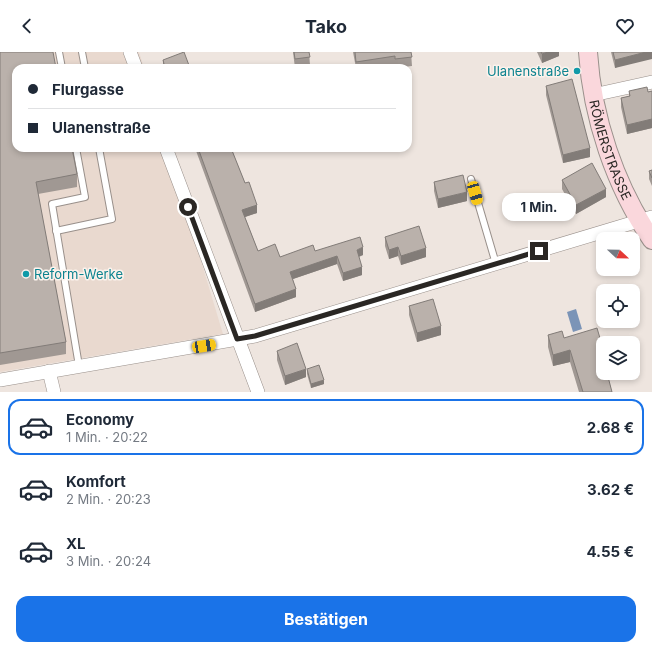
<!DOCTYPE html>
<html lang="de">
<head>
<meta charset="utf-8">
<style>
	body { margin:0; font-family:Inter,sans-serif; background:#f6f6f7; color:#1f2937; height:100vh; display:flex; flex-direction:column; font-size:15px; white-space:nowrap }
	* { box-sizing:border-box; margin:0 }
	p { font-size:13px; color:#747a83 }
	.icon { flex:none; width:22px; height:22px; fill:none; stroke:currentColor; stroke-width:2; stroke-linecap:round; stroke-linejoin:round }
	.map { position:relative; height:340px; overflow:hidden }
	.sheet { display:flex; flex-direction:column; background:#fff; flex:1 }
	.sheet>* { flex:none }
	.guide { position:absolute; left:12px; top:12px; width:400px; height:88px; border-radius:12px; box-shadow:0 2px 6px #0003; display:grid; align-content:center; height:88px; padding:0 16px; background:#fff }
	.needle { width:26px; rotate:112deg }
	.controls { position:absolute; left:596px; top:180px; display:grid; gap:8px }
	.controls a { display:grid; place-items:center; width:44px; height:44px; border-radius:8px; background:#fff; box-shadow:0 2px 6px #0003; font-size:20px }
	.end { position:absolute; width:18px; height:18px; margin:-9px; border:5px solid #2a2724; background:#fff; box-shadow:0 0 0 2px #fff }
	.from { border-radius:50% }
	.bubble { position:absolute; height:28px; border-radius:12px; background:#fff; box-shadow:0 2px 6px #0003; font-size:13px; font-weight:700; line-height:28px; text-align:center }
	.car { position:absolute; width:12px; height:24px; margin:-12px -6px; border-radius:5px; box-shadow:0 0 3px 1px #0007; background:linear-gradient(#f5c518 24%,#345 0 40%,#f5c518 0 76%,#345 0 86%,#f5c518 0) }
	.guide b { display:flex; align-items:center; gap:14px; height:38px; font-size:15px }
	.guide b+b { border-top:1px solid #e0e1e3 }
	.guide i { width:10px; height:10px; background:#1f2937 }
	ul { padding:7px 0 0; list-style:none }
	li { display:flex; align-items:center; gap:12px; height:56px; margin:0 8px 6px; padding:0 8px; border:2px solid transparent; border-radius:12px }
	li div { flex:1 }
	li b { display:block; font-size:15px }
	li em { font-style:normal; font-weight:700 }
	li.on { border-color:#1a73e8 }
	li>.icon { width:36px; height:36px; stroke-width:1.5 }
	.cta { display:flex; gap:8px; margin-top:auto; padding:8px 16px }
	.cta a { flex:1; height:46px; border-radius:12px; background:#1a73e8; color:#fff; font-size:16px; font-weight:700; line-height:46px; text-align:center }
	header { display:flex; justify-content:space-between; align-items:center; height:52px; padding:0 16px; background:#fff; font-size:18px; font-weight:700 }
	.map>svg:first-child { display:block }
</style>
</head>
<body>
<header><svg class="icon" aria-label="back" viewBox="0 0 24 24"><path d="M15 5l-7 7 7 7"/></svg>Tako<svg class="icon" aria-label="heart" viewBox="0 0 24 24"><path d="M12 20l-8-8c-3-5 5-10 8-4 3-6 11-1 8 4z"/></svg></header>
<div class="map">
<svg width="652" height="340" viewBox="0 0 652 340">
	<rect width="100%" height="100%" fill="#eee5df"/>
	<path fill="#e9d9cf" d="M0 0H139L144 16H16V96H167L223 282 0 320Z"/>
	<path fill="#7b94b7" d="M576 257 582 277 573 280 567 260Z"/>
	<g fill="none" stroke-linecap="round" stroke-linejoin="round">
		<g stroke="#99908b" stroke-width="8">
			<g id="lane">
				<path d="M59 0 62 16"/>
				<path d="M82 0 85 16"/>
				<path d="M76 96 85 145 52 152 79 314"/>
				<path d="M471 127 496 212"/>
				<path d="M56 179 112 167 99 96"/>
			</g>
		</g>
		<g stroke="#99908b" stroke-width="14">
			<g id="street">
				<path d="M130 0 136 16"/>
				<path d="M593 43 652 30"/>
				<path d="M166 96 258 340"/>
				<path d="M49 319 54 340"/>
				<path d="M0 328 255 284 652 165"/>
			</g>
		</g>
		<g stroke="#99908b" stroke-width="20">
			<g id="secondary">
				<path id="s1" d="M588 0C592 65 615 134 652 188"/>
			</g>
		</g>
		<use href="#lane" stroke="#fff" stroke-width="6"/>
		<use href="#street" stroke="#fff" stroke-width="13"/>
		<use href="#secondary" stroke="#fad7dc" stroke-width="18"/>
	</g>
	<g fill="#a09893">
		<path d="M0 0 77 122V135L38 142 66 290V302L0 313Z"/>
		<path d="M293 0H309L310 13 295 16Z"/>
		<path d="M353 0H411L412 14 395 16V13L372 16H356Z"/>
		<path d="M537 0H559V4L542 11Z"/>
		<path d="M611 0H652L615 16Z"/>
		<path d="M163 8 190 16H163Z"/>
		<path d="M546 34 590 105 563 111 546 43Z"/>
		<path d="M629 39 648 40 652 39V76L627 82 621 55V46L629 44Z"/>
		<path d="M195 96H231L257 161 245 165 258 199 280 205 315 199 363 203 359 205 362 223 343 229 337 212 293 227 296 245 255 260Z"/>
		<path d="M652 118V134L649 127V119Z"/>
		<path d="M562 128 606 145 576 162 562 137Z"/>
		<path d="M434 130 467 149 438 156 434 139Z"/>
		<path d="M385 185 426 205 401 213 398 204 389 207 385 194Z"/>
		<path d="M409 254 441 283 417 290 409 263Z"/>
		<path d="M548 283 564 286 602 304 612 340H579L570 310 553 314 548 295Z"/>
		<path d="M277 299 306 325 285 333 277 308Z"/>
		<path d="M307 317 324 332 311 336 307 322Z"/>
	</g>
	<g fill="#827c78">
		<path d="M548 0H559V4L542 11V2Z"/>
		<path d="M646 0H652V7L615 16V8Z"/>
		<path d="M652 67V76L627 82V73Z"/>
		<path d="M590 96V105L563 111V103Z"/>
		<path d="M606 137V145L576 162V153Z"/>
		<path d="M467 140V149L438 156V147Z"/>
		<path d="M257 153V161L242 166V158Z"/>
		<path d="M363 195V203L357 205V198Z"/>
		<path d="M398 195V204L389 207V198Z"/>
		<path d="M426 196V205L401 213V204Z"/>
		<path d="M337 204V212L290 228V220Z"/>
		<path d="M362 215V223L343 229V221Z"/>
		<path d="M296 237V245L255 260V252Z"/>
		<path d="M441 274V283L417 290V281Z"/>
		<path d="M599 293H602V304Z"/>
		<path d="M570 298V310L553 314V303Z"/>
		<path d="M306 317V325L285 333V324Z"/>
		<path d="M324 328V332L311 336V332Z"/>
	</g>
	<g fill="#bab1ab" stroke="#827c78">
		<path d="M0 0H53L56 16H16V96H72L77 122 36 130 66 290 0 301Z"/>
		<path d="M184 0 190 16H165L163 8Z"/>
		<path d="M294 0H309L310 5 295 7Z"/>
		<path d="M355 0H411L412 5 395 7V4L356 10Z"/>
		<path d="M541 0H548L542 2Z"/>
		<path d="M613 0H646L615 8Z"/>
		<path d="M572 27 590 96 563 103 546 34Z"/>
		<path d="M647 35 648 40 652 39V67L627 73 621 46 630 44 629 39Z"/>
		<path d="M198 96H231L245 131 249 130 257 153 242 158 258 199 275 192 280 205 313 193 315 199 360 185 363 195 357 198 362 215 343 221 337 204 290 220 296 237 255 252Z"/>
		<path d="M592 111 606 137 576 153 562 128Z"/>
		<path d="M652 118V126L649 119Z"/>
		<path d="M463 123 467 140 438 147 434 130Z"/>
		<path d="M419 174 426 196 401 204 398 195 389 198 385 185Z"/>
		<path d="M433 247 441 274 417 281 409 254Z"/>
		<path d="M597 276 602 293H599L603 308V321H607L612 340H583L570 298 553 303 548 283 562 279 564 286Z"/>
		<path d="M297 291 306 317 285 324 277 299Z"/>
		<path d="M319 313 324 328 311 332 307 317Z"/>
	</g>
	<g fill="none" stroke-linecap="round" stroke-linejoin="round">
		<path stroke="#2a2724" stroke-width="5" d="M188 155 237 287 255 284 539 199"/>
	</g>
	<g fill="#0f9aa8" stroke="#fcf2ec" stroke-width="1.5">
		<circle cx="577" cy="19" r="4"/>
		<circle cx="26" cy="222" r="4"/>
	</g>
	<g text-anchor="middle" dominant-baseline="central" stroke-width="3" stroke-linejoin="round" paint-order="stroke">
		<g font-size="13" fill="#0d838f" stroke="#fcf2ec" text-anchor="end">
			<text x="569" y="19">Ulanenstraße</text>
			<text x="34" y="222" text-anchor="start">Reform-Werke</text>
		</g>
		<g font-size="13" fill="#2a2724" stroke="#fcf2ec">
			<text stroke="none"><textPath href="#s1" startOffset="101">RÖMERSTRASSE</textPath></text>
		</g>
	</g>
</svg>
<div class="controls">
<a><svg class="needle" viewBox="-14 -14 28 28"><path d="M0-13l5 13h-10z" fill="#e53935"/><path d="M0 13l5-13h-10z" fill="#747a83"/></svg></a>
<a><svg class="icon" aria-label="locate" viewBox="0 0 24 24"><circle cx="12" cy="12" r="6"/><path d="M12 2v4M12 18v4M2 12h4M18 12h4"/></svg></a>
<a><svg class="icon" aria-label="layers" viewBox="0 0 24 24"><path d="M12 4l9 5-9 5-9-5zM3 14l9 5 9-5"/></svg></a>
</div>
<i class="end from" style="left:188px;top:155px"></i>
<i class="end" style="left:539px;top:199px"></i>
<div class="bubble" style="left:502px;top:141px;width:74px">1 Min.</div>
<i class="car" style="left:475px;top:141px;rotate:164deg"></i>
<i class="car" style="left:204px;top:294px;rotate:81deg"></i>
<div class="guide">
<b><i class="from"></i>Flurgasse</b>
<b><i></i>Ulanenstraße</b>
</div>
</div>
<section class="sheet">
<ul>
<li class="on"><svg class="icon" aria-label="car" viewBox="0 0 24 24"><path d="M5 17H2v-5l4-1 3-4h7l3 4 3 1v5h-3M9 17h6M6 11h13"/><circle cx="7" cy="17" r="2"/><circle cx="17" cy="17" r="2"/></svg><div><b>Economy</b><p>1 Min. · 20:22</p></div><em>2.68 €</em></li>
<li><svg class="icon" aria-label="car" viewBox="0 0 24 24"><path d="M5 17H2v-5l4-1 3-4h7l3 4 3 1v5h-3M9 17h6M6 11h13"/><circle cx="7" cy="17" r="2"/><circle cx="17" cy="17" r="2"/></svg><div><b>Komfort</b><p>2 Min. · 20:23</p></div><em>3.62 €</em></li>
<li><svg class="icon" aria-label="car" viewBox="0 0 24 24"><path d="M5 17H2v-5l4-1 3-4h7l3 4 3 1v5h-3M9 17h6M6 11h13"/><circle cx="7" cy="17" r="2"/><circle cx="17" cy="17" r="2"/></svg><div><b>XL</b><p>3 Min. · 20:24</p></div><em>4.55 €</em></li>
</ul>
<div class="cta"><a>Bestätigen</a></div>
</section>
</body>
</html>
